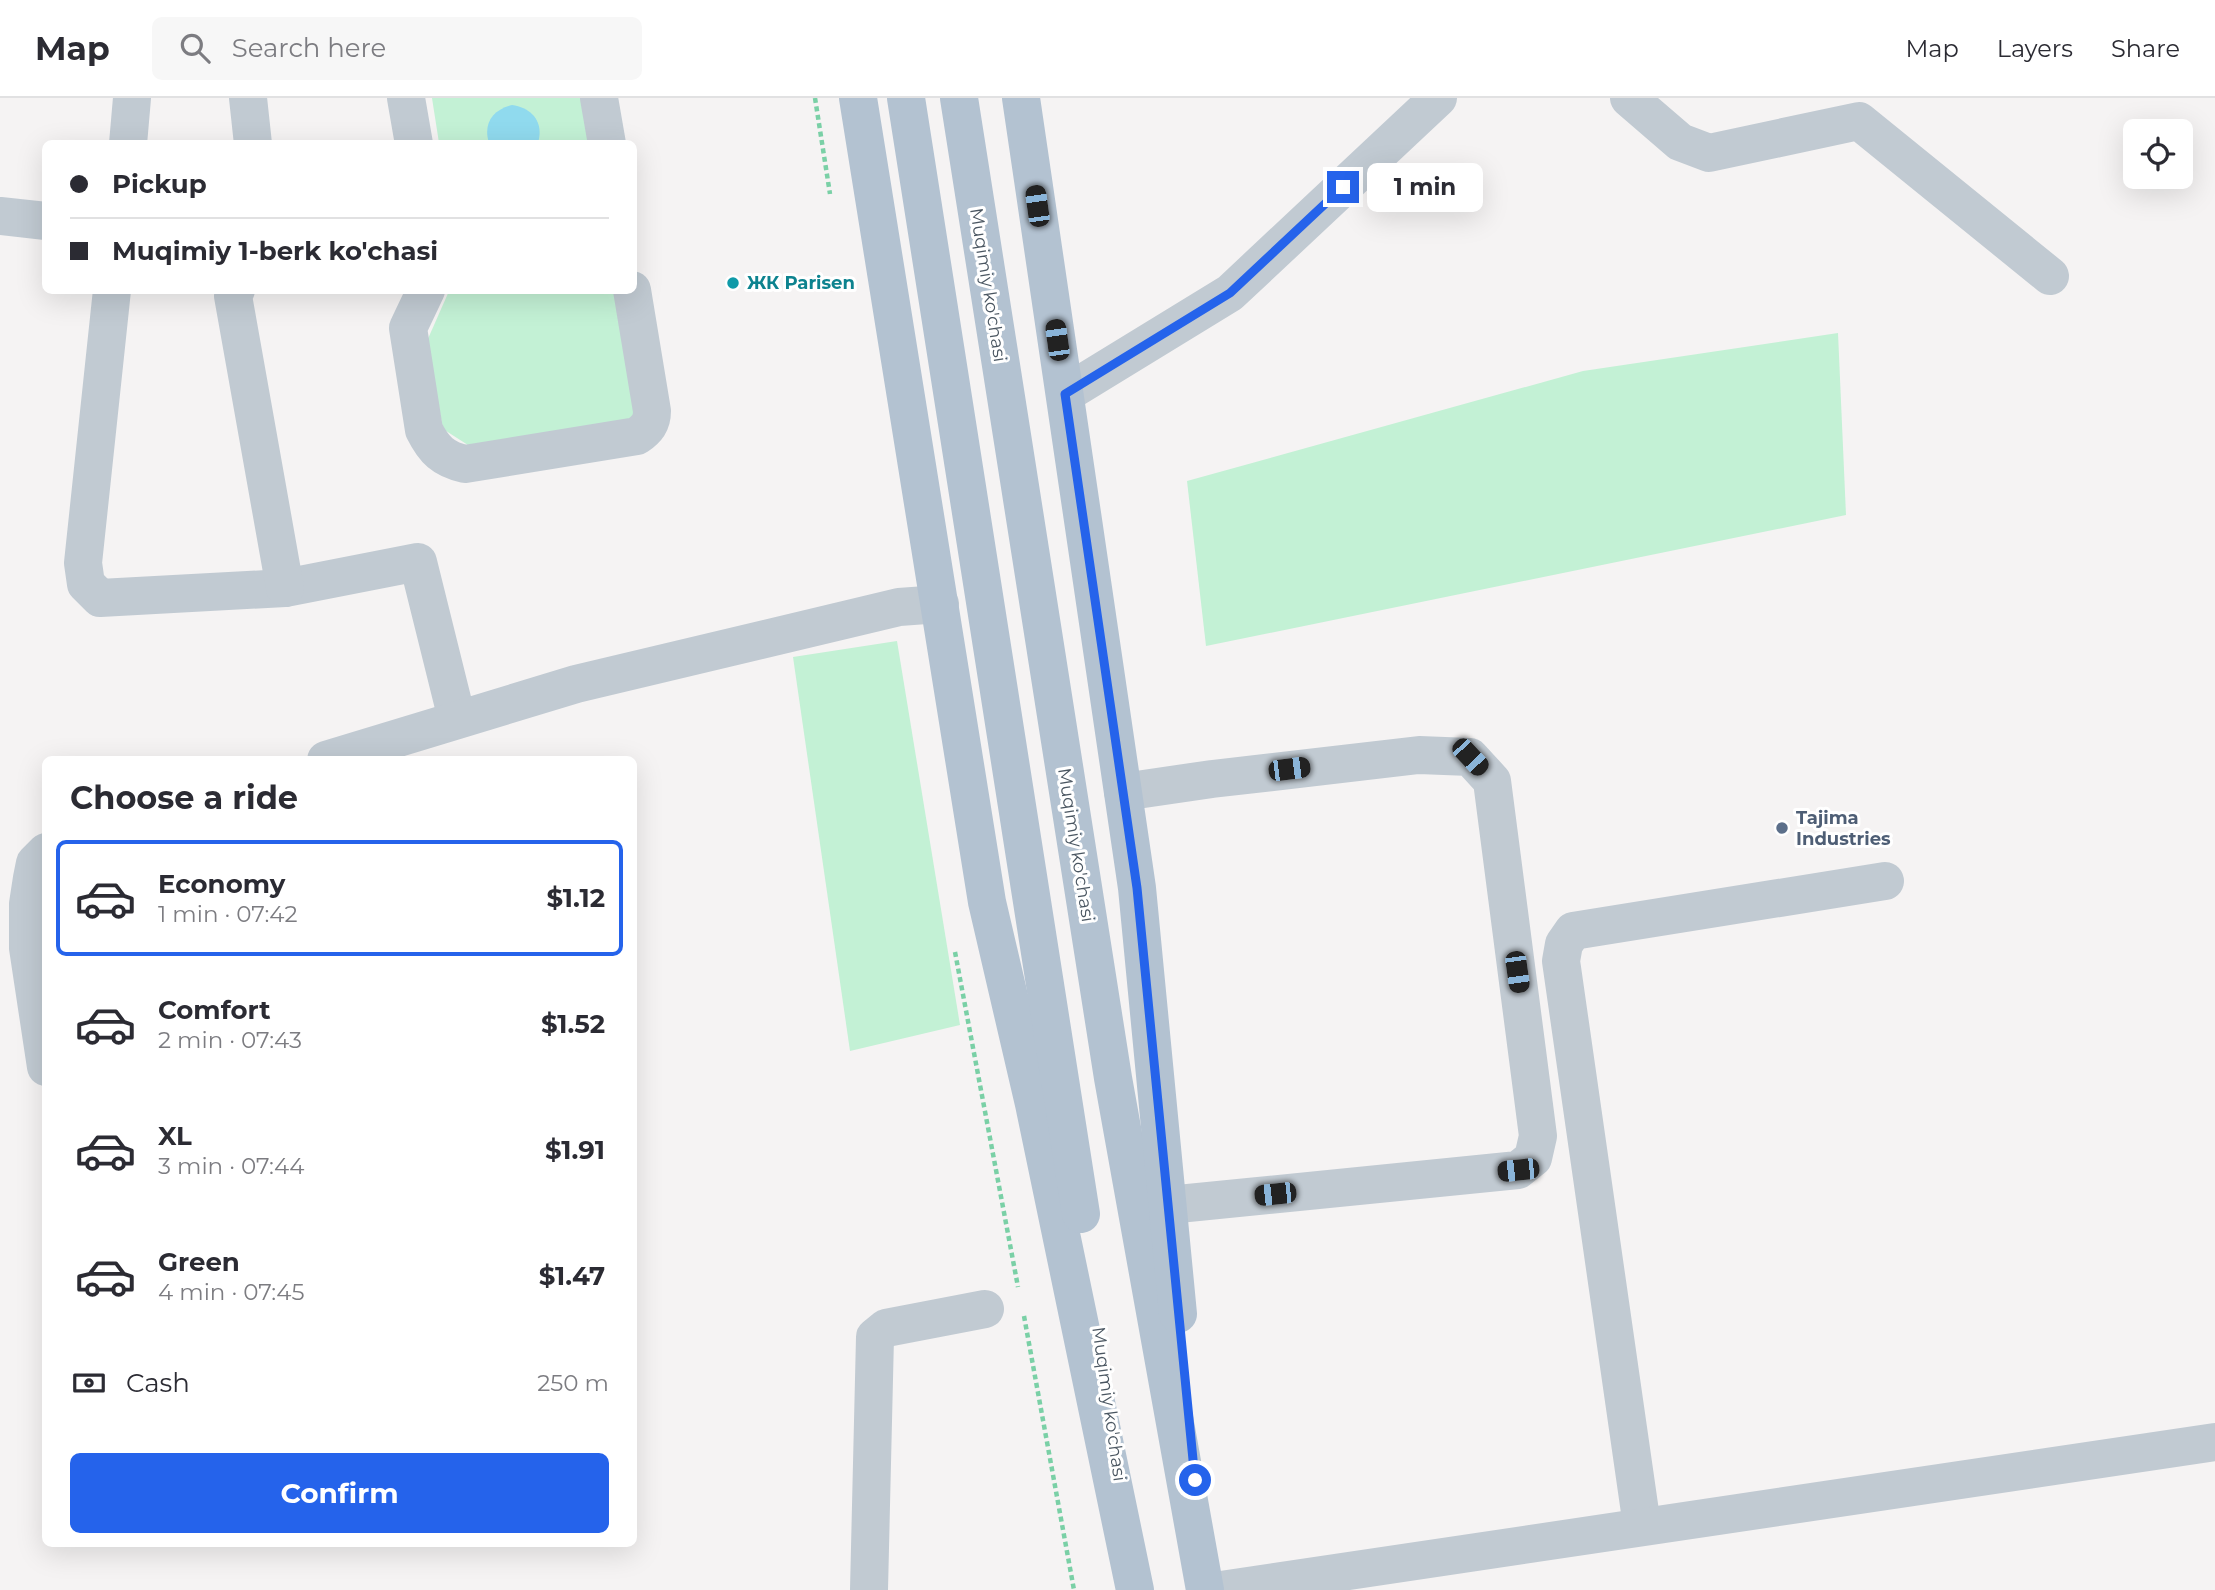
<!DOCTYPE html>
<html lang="en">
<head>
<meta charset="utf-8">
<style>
	body { margin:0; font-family:Montserrat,sans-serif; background:#f7f7f7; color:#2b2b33; height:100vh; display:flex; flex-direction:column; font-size:26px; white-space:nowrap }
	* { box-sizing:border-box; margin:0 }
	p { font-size:23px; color:#7c7c81 }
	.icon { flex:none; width:38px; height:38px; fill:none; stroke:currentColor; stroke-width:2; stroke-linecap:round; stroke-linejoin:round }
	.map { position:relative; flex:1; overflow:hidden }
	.drawer { position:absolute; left:42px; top:658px; width:595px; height:791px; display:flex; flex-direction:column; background:#fff; border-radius:10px; box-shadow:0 7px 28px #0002 }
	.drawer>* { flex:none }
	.banner { position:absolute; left:42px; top:42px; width:595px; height:154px; border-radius:10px; box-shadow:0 7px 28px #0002; display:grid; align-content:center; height:154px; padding:0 28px; background:#fff }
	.fabs { position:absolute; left:2123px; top:21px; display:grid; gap:14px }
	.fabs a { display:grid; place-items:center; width:70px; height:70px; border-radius:10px; background:#fff; box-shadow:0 7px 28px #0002; font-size:35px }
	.end { position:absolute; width:32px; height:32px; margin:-16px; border:9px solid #2563eb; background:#fff; box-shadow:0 0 0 4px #fff }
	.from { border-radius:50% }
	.bubble { position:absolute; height:49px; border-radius:10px; background:#fff; box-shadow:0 7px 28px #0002; font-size:23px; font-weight:700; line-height:49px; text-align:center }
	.car { position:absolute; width:21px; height:42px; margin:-21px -10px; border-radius:9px; box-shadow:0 0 5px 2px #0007; background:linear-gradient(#222 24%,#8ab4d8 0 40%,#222 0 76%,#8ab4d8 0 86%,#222 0) }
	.banner b { display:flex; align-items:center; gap:24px; height:66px; font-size:26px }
	.banner b+b { border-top:2px solid #e1e1e2 }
	.banner i { width:18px; height:18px; background:#2b2b33 }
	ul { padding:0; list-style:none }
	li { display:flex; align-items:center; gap:21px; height:116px; margin:0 14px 10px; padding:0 14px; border:4px solid transparent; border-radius:10px }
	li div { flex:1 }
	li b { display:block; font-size:26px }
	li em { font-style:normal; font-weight:700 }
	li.on { border-color:#2563eb }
	li>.icon { width:63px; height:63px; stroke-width:1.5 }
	h2 { padding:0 28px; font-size:32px; line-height:84px }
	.pay { display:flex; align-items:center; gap:18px; height:77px; padding:0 28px; font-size:26px }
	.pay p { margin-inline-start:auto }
	.action { display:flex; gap:14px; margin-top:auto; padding:14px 28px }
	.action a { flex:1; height:80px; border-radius:10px; background:#2563eb; color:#fff; font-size:28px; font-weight:700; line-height:80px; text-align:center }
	header { display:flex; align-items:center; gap:42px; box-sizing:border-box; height:98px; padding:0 35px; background:#fff; border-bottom:2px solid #e1e1e2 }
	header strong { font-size:33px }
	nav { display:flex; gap:38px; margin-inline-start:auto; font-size:24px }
	.search { width:490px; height:63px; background:#f7f7f7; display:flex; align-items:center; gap:18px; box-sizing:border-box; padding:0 24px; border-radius:10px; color:#7c7c81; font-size:26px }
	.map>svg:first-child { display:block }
</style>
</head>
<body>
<header>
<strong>Map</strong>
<div class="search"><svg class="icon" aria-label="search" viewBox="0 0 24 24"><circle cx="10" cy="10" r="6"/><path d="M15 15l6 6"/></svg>Search here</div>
<nav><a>Map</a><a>Layers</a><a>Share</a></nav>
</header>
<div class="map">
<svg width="2215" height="1492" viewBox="0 0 2215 1492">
	<rect width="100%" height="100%" fill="#f5f3f3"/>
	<g fill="#c3f1d5">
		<path d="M432 0H585L593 45H439Z"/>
		<path d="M449 193H617L636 307 632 321 471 349 443 331 427 243Z"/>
		<path d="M1838 235 1846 417 1206 548 1187 383 1583 273Z"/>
		<path d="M897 543 960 927 850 953 793 559Z"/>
	</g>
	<path fill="#90daee" d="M512 7C533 10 544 25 538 45H489C483 26 492 12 512 7Z"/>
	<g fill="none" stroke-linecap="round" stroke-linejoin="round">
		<g stroke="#7ad0a6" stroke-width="4.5" stroke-dasharray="5 3.5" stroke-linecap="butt">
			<path d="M815 0 830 96"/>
			<path d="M955 854 1018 1189"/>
			<path d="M1024 1218 1074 1492"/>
		</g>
		<g stroke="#c1cad2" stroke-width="38">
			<path d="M248 0 253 46"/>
			<path d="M406 0 414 46"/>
			<path d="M599 0 607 46"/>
			<path d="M1629 0 1680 44 1709 55 1859 23 2050 178"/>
			<path d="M128 46 132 0"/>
			<path d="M0 118 46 123"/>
			<path d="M112 192 83 465 86 486 100 500 285 490 418 464 457 621"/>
			<path d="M236 192 233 198 285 490"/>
			<path d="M426 192 408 230 424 332C434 352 443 361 465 366L637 338C647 331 652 325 652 313L632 192"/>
			<path d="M1065 296 1230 195 1438 0"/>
			<path d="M326 662 576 586 899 509 940 506"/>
			<path d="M1123 694 1212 681 1419 657 1470 659 1492 683 1538 1038 1533 1060 1518 1072 1168 1107"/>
			<path d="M46 754 35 765 32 780 28 806V850L46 969"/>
			<path d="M1642 1428 1561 863 1564 846 1573 833 1885 783"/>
			<path d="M869 1492 875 1239 886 1230 985 1211"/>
			<path d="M1221 1492 2215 1344"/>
		</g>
		<g stroke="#b3c2d1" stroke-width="38">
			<path d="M858 0 987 804 1034 1006 1135 1492"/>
			<path d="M906 0 1081 1116"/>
			<path d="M959 0 1113 980 1205 1492"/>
			<path d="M1021 0 1137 790 1178 1216"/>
		</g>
	</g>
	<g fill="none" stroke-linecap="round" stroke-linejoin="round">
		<path stroke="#2563eb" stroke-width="9" d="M1195 1382 1137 790 1065 296 1230 195 1343 89"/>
	</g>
	<circle fill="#0f9aa8" stroke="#fff" stroke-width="2.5" cx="733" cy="185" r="7"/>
	<circle fill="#5c6f8a" stroke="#fff" stroke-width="2.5" cx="1782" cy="730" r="7"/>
	<g text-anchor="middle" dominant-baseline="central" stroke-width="6" stroke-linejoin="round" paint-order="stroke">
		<g font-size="18" font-weight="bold" fill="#0d838f" stroke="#fff" text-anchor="start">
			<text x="747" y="185">ЖК Parisen</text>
		</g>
		<g font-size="18" fill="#4a5661" stroke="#fff">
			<text transform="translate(988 187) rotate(81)">Muqimiy ko'chasi</text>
			<text transform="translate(1076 747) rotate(81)">Muqimiy ko'chasi</text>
			<text transform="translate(1109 1306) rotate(82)">Muqimiy ko'chasi</text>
		</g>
		<g font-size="18" font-weight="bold" fill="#4e5e75" stroke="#fff" text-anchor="start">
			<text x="1796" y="720">Tajima<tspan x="1796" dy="21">Industries</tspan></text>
		</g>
	</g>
</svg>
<div class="fabs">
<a><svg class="icon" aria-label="locate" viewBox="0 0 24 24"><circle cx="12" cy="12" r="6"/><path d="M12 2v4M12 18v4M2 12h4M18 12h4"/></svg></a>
</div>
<i class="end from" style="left:1195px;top:1382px"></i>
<i class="end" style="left:1343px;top:89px"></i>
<div class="bubble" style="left:1367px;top:65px;width:116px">1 min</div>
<i class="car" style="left:1037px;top:108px;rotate:352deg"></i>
<i class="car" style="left:1057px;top:242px;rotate:352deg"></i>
<i class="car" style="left:1470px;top:659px;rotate:137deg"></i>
<i class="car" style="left:1289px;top:671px;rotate:83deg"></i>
<i class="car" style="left:1517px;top:874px;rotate:172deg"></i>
<i class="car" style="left:1518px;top:1072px;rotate:264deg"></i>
<i class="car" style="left:1275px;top:1096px;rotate:264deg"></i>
<div class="banner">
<b><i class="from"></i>Pickup</b>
<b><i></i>Muqimiy 1-berk ko'chasi</b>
</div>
<section class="drawer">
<h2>Choose a ride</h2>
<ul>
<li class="on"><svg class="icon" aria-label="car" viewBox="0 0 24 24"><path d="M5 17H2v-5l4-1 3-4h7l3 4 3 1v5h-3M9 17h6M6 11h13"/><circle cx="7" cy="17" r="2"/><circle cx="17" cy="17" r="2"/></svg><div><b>Economy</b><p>1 min · 07:42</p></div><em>$1.12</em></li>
<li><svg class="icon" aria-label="car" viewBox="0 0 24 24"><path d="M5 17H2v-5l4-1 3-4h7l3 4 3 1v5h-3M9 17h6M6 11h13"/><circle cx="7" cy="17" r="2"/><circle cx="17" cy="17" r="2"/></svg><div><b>Comfort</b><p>2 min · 07:43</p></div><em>$1.52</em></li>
<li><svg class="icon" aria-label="car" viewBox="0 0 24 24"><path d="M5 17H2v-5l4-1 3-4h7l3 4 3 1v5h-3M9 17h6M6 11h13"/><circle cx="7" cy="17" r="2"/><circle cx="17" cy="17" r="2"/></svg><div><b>XL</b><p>3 min · 07:44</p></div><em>$1.91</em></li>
<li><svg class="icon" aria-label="car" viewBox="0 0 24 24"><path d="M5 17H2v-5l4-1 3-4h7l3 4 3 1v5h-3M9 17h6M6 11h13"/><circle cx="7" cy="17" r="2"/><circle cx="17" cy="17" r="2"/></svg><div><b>Green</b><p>4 min · 07:45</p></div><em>$1.47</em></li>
</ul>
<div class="pay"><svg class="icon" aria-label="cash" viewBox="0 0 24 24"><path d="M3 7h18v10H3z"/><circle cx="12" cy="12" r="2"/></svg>Cash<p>250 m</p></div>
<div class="action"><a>Confirm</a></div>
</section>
</div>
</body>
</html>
